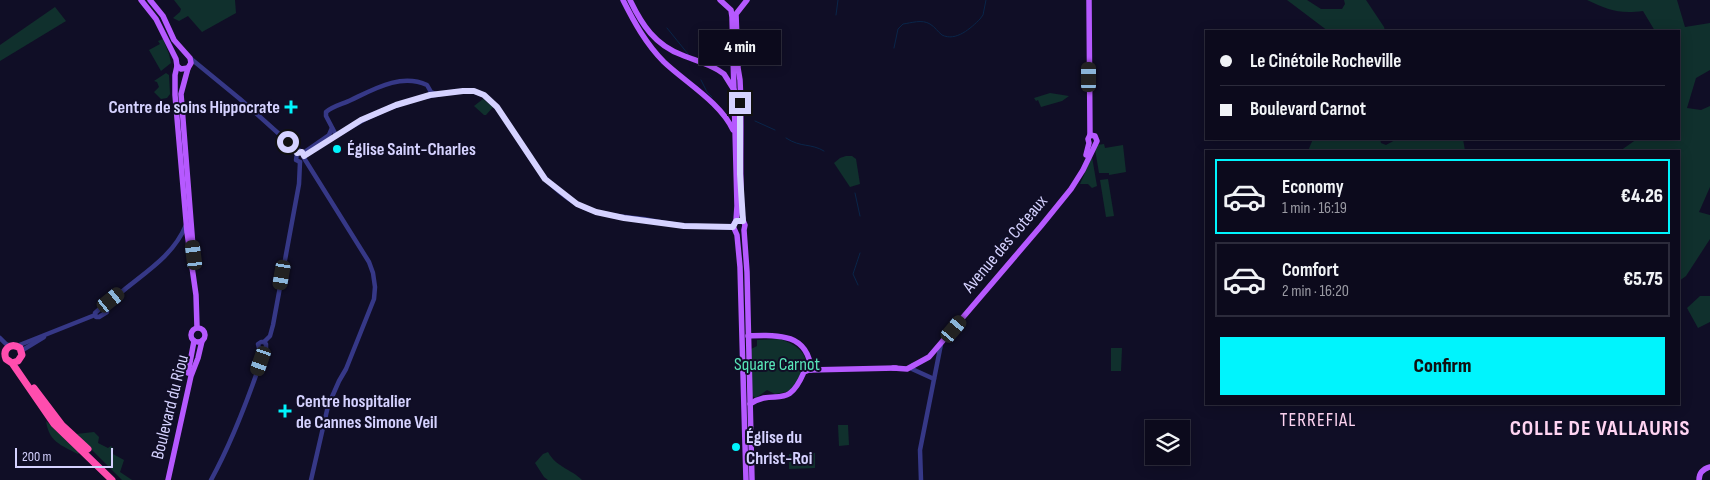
<!DOCTYPE html>
<html lang="en">
<head>
<meta charset="utf-8">
<style>
	body { margin:0; font-family:"Sofia Sans Condensed",sans-serif; background:#151325; color:#f1f3f6; height:100vh; display:flex; flex-direction:column; font-size:19px; white-space:nowrap }
	* { box-sizing:border-box; margin:0 }
	p { font-size:16px; color:#9a9aa3 }
	.icon { flex:none; width:28px; height:28px; fill:none; stroke:currentColor; stroke-width:2; stroke-linecap:round; stroke-linejoin:round }
	.map { position:relative; flex:1; overflow:hidden }
	.details { position:absolute; left:1205px; top:150px; width:475px; height:255px; display:flex; flex-direction:column; background:#0c0a1c; border-radius:0px; box-shadow:0 2px 12px #0003,0 0 0 1px #2c2b3b }
	.details>* { flex:none }
	.top-card { position:absolute; left:1205px; top:30px; width:475px; height:110px; border-radius:0px; box-shadow:0 2px 12px #0003,0 0 0 1px #2c2b3b; display:grid; align-content:center; height:110px; padding:0 15px; background:#0c0a1c }
	.fabs { position:absolute; left:1145px; top:420px; display:grid; gap:10px }
	.fabs a { display:grid; place-items:center; width:45px; height:45px; border-radius:0px; background:#0c0a1c; box-shadow:0 2px 12px #0003,0 0 0 1px #2c2b3b; font-size:25px }
	.scale { position:absolute; left:15px; bottom:12px; width:98px; box-sizing:border-box; padding-left:5px; border:2px solid #d5d2ff; border-top:0; font-size:14px; line-height:18px; white-space:nowrap; color:#d5d2ff; -webkit-text-stroke:4px #100e26; paint-order:stroke }
	.end { position:absolute; width:22px; height:22px; margin:-11px; border:6px solid #d5d2ff; background:#111; box-shadow:0 0 0 2px #111 }
	.from { border-radius:50% }
	.bubble { position:absolute; height:35px; border-radius:0px; background:#0c0a1c; box-shadow:0 2px 12px #0003,0 0 0 1px #2c2b3b; font-size:16px; font-weight:800; line-height:35px; text-align:center }
	.car { position:absolute; width:15px; height:30px; margin:-15px -8px; border-radius:6px; box-shadow:0 0 4px 1px #0007; background:linear-gradient(#222 24%,#8ab4d8 0 40%,#222 0 76%,#8ab4d8 0 86%,#222 0) }
	.top-card b { display:flex; align-items:center; gap:18px; height:48px; font-size:19px }
	.top-card b+b { border-top:1px solid #2c2b3b }
	.top-card i { width:12px; height:12px; background:#f1f3f6 }
	ul { padding:9px 0 0; list-style:none }
	li { display:flex; align-items:center; gap:15px; height:75px; margin:0 10px 8px; padding:0 5px; border:2px solid #2c2b3b; border-radius:0px }
	li div { flex:1 }
	li b { display:block; font-size:19px }
	li em { font-style:normal; font-weight:800 }
	li.selected { border-color:#00f4fd }
	li>.icon { width:45px; height:45px; stroke-width:1.5 }
	.button { display:flex; gap:10px; margin-top:auto; padding:10px 15px }
	.button a { flex:1; height:58px; border-radius:0px; background:#00f4fd; color:#111; font-size:20px; font-weight:800; line-height:58px; text-align:center }
	.map>svg:first-child { display:block }
</style>
</head>
<body>
<div class="map">
<svg width="1710" height="480" viewBox="0 0 1710 480">
	<rect width="100%" height="100%" fill="#100e26"/>
	<g fill="#10302d">
		<path d="M174 0H235L236 13 202 32 188 16 179 21 173 18 180 12 181 9Z"/>
		<path d="M1287 0H1307L1321 9H1342L1345 4 1344 0H1366L1384 27 1385 31H1328Z"/>
		<path d="M1587 0H1677L1685 27 1710 23V70L1696 78 1687 108 1701 110 1710 106V187L1699 212 1710 215V239L1686 276 1679 281V151H1620L1637 139H1679V31H1655L1643 11C1618 14 1609 10 1587 0Z"/>
		<path d="M55 7 66 21 0 61V45Z"/>
		<path d="M163 39 169 54 171 63 161 71 149 50 160 44 158 41Z"/>
		<path d="M166 73 169 75 170 94 167 98 161 99 154 92 159 87 157 82 154 81Z"/>
		<path d="M1050 93 1069 96 1062 101 1041 107 1038 100 1036 101 1034 98Z"/>
		<path d="M483 99 493 107 486 115H484L474 106Z"/>
		<path d="M1313 139H1380L1381 143 1386 145 1397 139H1463L1465 151H1308Z"/>
		<path d="M1104 144 1105 148 1123 145 1126 172 1109 175V173H1099L1095 149 1097 145Z"/>
		<path d="M846 156H852L856 159 860 184 850 187 834 163 840 158Z"/>
		<path d="M1092 157 1097 186 1092 188 1088 184H1080Z"/>
		<path d="M1108 179 1114 216 1106 217 1100 180Z"/>
		<path d="M1700 296H1710V322L1698 328 1687 308Z"/>
		<path d="M780 339C794 344 805 350 807 365L791 391 775 394 767 390 756 398 752 396 751 349 757 346V340Z"/>
		<path d="M1111 348H1122L1121 371H1111Z"/>
		<path d="M46 421 80 452 78 454C61 445 49 442 46 421Z"/>
		<path d="M838 425H848L849 445 839 446Z"/>
		<path d="M94 432 99 437 98 443 108 448 111 446 114 449 111 453 124 460 120 472 132 480H122L76 434Z"/>
		<path d="M548 452C556 467 571 469 582 480H548L544 477 535 463 543 454Z"/>
		<path d="M815 453V468L789 469V454Z"/>
	</g>
	<g fill="none" stroke-linecap="round" stroke-linejoin="round">
		<g stroke="#092549" stroke-width="1">
			<path d="M836 15 838 0"/>
			<path d="M667 28 688 54"/>
			<path d="M894 48 898 29 903 24C911 23 922 19 930 24 935 27 938 32 942 35 956 42 971 28 980 19L983 15 986 0"/>
			<path d="M701 80 707 92 712 97"/>
			<path d="M755 121 775 130"/>
			<path d="M786 138C801 148 811 143 824 151"/>
			<path d="M855 193 860 216"/>
			<path d="M1000 241 1008 235"/>
			<path d="M858 285 853 274 860 253"/>
		</g>
		<g stroke="#363887" stroke-width="4.5">
			<path d="M190 58 240 99 288 142 303 153"/>
			<path d="M336 135 326 116V112C333 106 343 104 351 100 374 89 401 73 427 85L431 92 436 94"/>
			<path d="M293 147 297 153 296 160 300 162"/>
			<path d="M303 153 329 135 332 128"/>
			<path d="M304 156C347 128 389 101 441 94 466 90 481 86 498 109 525 144 536 181 577 204 598 216 620 216 643 219 655 221 668 224 680 225 698 227 716 227 733 227"/>
			<path d="M304 158 369 262 373 273 375 287 374 299 346 369 339 381 328 406 311 480"/>
			<path d="M103 306 107 308V312L99 317H96L95 313Z"/>
			<path d="M106 306C132 279 171 262 186 225"/>
			<path d="M0 338 6 344 11 346"/>
			<path d="M17 346 95 315"/>
			<path d="M263 350 259 348 258 344 261 342H264L270 336 273 325 299 184 300 162"/>
			<path d="M21 351 44 337"/>
			<path d="M913 365 912 369 934 379"/>
			<path d="M211 480C232 442 247 402 261 361L263 350 266 348V344L264 342"/>
			<path d="M921 480 920 450 941 344"/>
		</g>
		<g stroke="#b659ff" stroke-width="5.5">
			<path d="M141 0 156 19 176 59 177 66 181 69 188 68 191 63 190 58 174 40 163 16 150 0"/>
			<path d="M623 0C634 22 646 44 664 62 685 82 721 103 733 130"/>
			<path d="M630 0C642 25 655 45 682 55 694 60 707 63 718 70L724 74 734 90"/>
			<path d="M720 0 731 10 732 17 737 206 736 221 733 226 737 235 740 267 746 480"/>
			<path d="M747 0 736 14 738 68 740 80C742 117 740 153 741 190 741 200 740 216 745 225L744 230 747 272 752 480"/>
			<path d="M177 66 175 75V95L187 232 196 295 197 327"/>
			<path d="M188 68 181 94 193 247"/>
			<path d="M1086 155 1089 143 1088 139 1090 135 1089 0"/>
			<circle cx="198" cy="335" r="7"/>
			<path d="M748 336C776 335 808 332 811 370"/>
			<path d="M893 368 907 369 929 357 1041 226 1071 189 1083 170 1097 141 1095 136 1090 135"/>
			<path d="M188 373 194 341"/>
			<path d="M750 404C776 387 787 412 804 372L809 370 896 368"/>
			<path d="M168 480 191 376 198 358 202 341"/>
			<path d="M1699 480C1699 473 1703 469 1710 467"/>
		</g>
		<g stroke="#ff4dae" stroke-width="7">
			<path d="M12 363 18 361 22 355 20 348C11 342 2 349 6 359L12 363 54 424 112 480"/>
			<path d="M34 388 62 425 88 449"/>
		</g>
	</g>
	<g fill="none" stroke-linecap="round" stroke-linejoin="round">
		<path stroke="#d5d2ff" stroke-width="6" d="M288 142 292 146 297 153 302 152 304 156 361 120 396 105 430 95 463 91H474L484 95 497 107 545 179 577 204 596 212 624 218 684 226 733 227 736 221H743L740 174V103"/>
	</g>
	<g fill="#00f4fd" stroke="#100e26" stroke-width="2">
		<path d="M288.5 99.5h5v5h5v5h-5v5h-5v-5h-5v-5h5z"/>
		<circle cx="337" cy="149" r="5"/>
		<path d="M282.5 403.5h5v5h5v5h-5v5h-5v-5h-5v-5h5z"/>
		<circle cx="736" cy="447" r="5"/>
	</g>
	<g text-anchor="middle" dominant-baseline="central" stroke-width="4" stroke-linejoin="round" paint-order="stroke">
		<g font-size="18" font-weight="bold" fill="#d5d2ff" stroke="#100e26" text-anchor="start">
			<text x="280" y="107" text-anchor="end">Centre de soins Hippocrate</text>
			<text x="347" y="149">Église Saint-Charles</text>
			<text x="296" y="401">Centre hospitalier<tspan x="296" dy="21">de Cannes Simone Veil</tspan></text>
			<text x="746" y="437">Église du<tspan x="746" dy="21">Christ-Roi</tspan></text>
		</g>
		<g font-size="18" fill="#d5d2ff" stroke="#100e26">
			<text transform="translate(1005 244) rotate(-50)">Avenue des Coteaux</text>
			<text transform="translate(170 407) rotate(-76)">Boulevard du Riou</text>
		</g>
		<g font-size="18" fill="#58e6b9" stroke="#100e26">
			<text x="777" y="364">Square Carnot</text>
		</g>
		<g font-size="19" letter-spacing="1" fill="#ffd4f2" stroke="#100e26">
			<text x="1318" y="420">TERREFIAL</text>
		</g>
		<g font-size="22" font-weight="bold" letter-spacing="1" fill="#ffd4f2" stroke="#100e26">
			<text x="1600" y="428">COLLE DE VALLAURIS</text>
		</g>
	</g>
</svg>
<div class="fabs">
<a><svg class="icon" aria-label="layers" viewBox="0 0 24 24"><path d="M12 4l9 5-9 5-9-5zM3 14l9 5 9-5"/></svg></a>
</div>
<div class="scale">200 m</div>
<i class="end from" style="left:288px;top:142px"></i>
<i class="end" style="left:740px;top:103px"></i>
<div class="bubble" style="left:699px;top:30px;width:82px">4 min</div>
<i class="car" style="left:1089px;top:77px;rotate:0deg"></i>
<i class="car" style="left:194px;top:255px;rotate:353deg"></i>
<i class="car" style="left:282px;top:275px;rotate:190deg"></i>
<i class="car" style="left:111px;top:300px;rotate:51deg"></i>
<i class="car" style="left:954px;top:329px;rotate:40deg"></i>
<i class="car" style="left:261px;top:361px;rotate:199deg"></i>
<div class="top-card">
<b><i class="from"></i>Le Cinétoile Rocheville</b>
<b><i></i>Boulevard Carnot</b>
</div>
<section class="details">
<ul>
<li class="selected"><svg class="icon" aria-label="car" viewBox="0 0 24 24"><path d="M5 17H2v-5l4-1 3-4h7l3 4 3 1v5h-3M9 17h6M6 11h13"/><circle cx="7" cy="17" r="2"/><circle cx="17" cy="17" r="2"/></svg><div><b>Economy</b><p>1 min · 16:19</p></div><em>€4.26</em></li>
<li><svg class="icon" aria-label="car" viewBox="0 0 24 24"><path d="M5 17H2v-5l4-1 3-4h7l3 4 3 1v5h-3M9 17h6M6 11h13"/><circle cx="7" cy="17" r="2"/><circle cx="17" cy="17" r="2"/></svg><div><b>Comfort</b><p>2 min · 16:20</p></div><em>€5.75</em></li>
</ul>
<div class="button"><a>Confirm</a></div>
</section>
</div>
</body>
</html>
